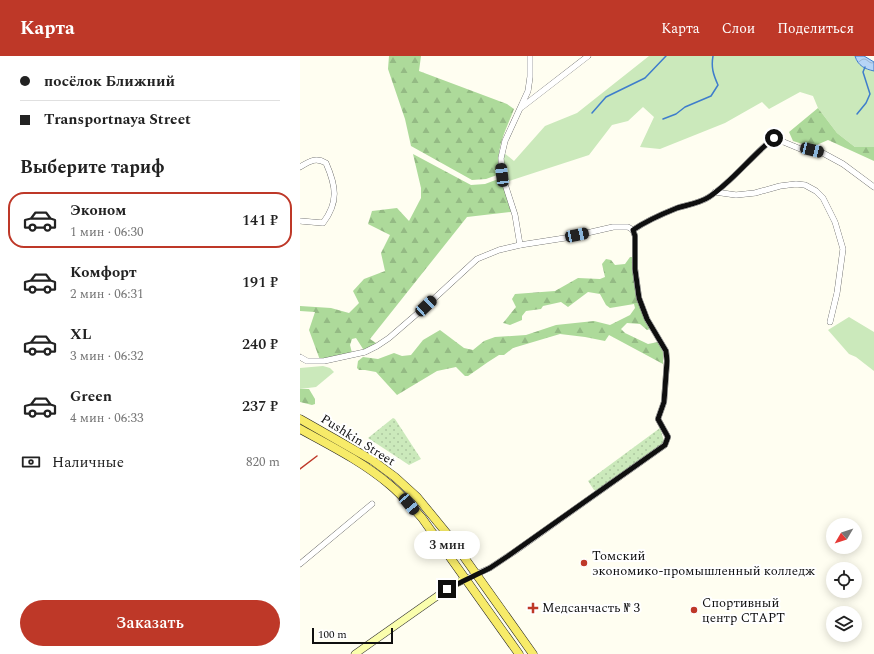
<!DOCTYPE html>
<html lang="ru">
<head>
<meta charset="utf-8">
<style>
	body { margin:0; font-family:Spectral,serif; background:#f6f6f6; color:#222; height:100vh; display:flex; flex-direction:column; font-size:15px; white-space:nowrap }
	* { box-sizing:border-box; margin:0 }
	p { font-size:13px; color:#767676 }
	.icon { flex:none; width:22px; height:22px; fill:none; stroke:currentColor; stroke-width:2; stroke-linecap:round; stroke-linejoin:round }
	.map { position:relative; flex:1; overflow:hidden }
	.side { display:flex; flex-direction:column; background:#fff; width:300px }
	.side>* { flex:none }
	.top-card { display:grid; align-content:center; height:88px; padding:0 20px; background:#fff }
	.needle { width:26px; rotate:231deg }
	.fabs { position:absolute; left:526px; top:462px; display:grid; gap:8px }
	.fabs a { display:grid; place-items:center; width:36px; height:36px; border-radius:50%; background:#fff; box-shadow:0 2px 10px #0003; font-size:20px }
	.scale { position:absolute; left:12px; bottom:10px; width:81px; box-sizing:border-box; padding-left:4px; border:2px solid #0f0f0f; border-top:0; font-size:11px; line-height:14px; white-space:nowrap; color:#0f0f0f; -webkit-text-stroke:3px #fff; paint-order:stroke }
	.end { position:absolute; width:18px; height:18px; margin:-9px; border:5px solid #0f0f0f; background:#fff; box-shadow:0 0 0 2px #fff }
	.from { border-radius:50% }
	.bubble { position:absolute; height:28px; border-radius:14px; background:#fff; box-shadow:0 2px 10px #0003; font-size:13px; font-weight:600; line-height:28px; text-align:center }
	.car { position:absolute; width:12px; height:24px; margin:-12px -6px; border-radius:5px; box-shadow:0 0 3px 1px #0007; background:linear-gradient(#222 24%,#8ab4d8 0 40%,#222 0 76%,#8ab4d8 0 86%,#222 0) }
	.top-card b { display:flex; align-items:center; gap:14px; height:38px; font-size:15px }
	.top-card b+b { border-top:1px solid #e0e0e0 }
	.top-card i { width:10px; height:10px; background:#222 }
	ul { padding:0; list-style:none }
	li { display:flex; align-items:center; gap:12px; height:56px; margin:0 8px 6px; padding:0 12px; border:2px solid transparent; border-radius:16px }
	li div { flex:1 }
	li b { display:block; font-size:15px }
	li em { font-style:normal; font-weight:600 }
	li.selected { border-color:#be3828 }
	li>.icon { width:36px; height:36px; stroke-width:1.5 }
	h2 { padding:0 20px; font-size:18px; line-height:48px }
	.pay { display:flex; align-items:center; gap:10px; height:44px; padding:0 20px; font-size:15px }
	.pay p { margin-inline-start:auto }
	.cta { display:flex; gap:8px; margin-top:auto; padding:8px 20px }
	.cta a { flex:1; height:46px; border-radius:24px; background:#be3828; color:#fff; font-size:16px; font-weight:600; line-height:46px; text-align:center }
	header { display:flex; align-items:center; gap:24px; box-sizing:border-box; height:56px; padding:0 20px; background:#be3828; color:#fff }
	header strong { font-size:19px }
	nav { display:flex; gap:22px; margin-inline-start:auto; font-size:14px }
	main { display:flex; flex:1; min-height:0 }
	.map>svg:first-child { display:block }
</style>
</head>
<body>
<header>
<strong>Карта</strong>
<nav><a>Карта</a><a>Слои</a><a>Поделиться</a></nav>
</header>
<main>
<section class="side">
<div class="top-card">
<b><i class="from"></i>посёлок Ближний</b>
<b><i></i>Transportnaya Street</b>
</div>
<h2>Выберите тариф</h2>
<ul>
<li class="selected"><svg class="icon" aria-label="car" viewBox="0 0 24 24"><path d="M5 17H2v-5l4-1 3-4h7l3 4 3 1v5h-3M9 17h6M6 11h13"/><circle cx="7" cy="17" r="2"/><circle cx="17" cy="17" r="2"/></svg><div><b>Эконом</b><p>1 мин · 06:30</p></div><em>141 ₽</em></li>
<li><svg class="icon" aria-label="car" viewBox="0 0 24 24"><path d="M5 17H2v-5l4-1 3-4h7l3 4 3 1v5h-3M9 17h6M6 11h13"/><circle cx="7" cy="17" r="2"/><circle cx="17" cy="17" r="2"/></svg><div><b>Комфорт</b><p>2 мин · 06:31</p></div><em>191 ₽</em></li>
<li><svg class="icon" aria-label="car" viewBox="0 0 24 24"><path d="M5 17H2v-5l4-1 3-4h7l3 4 3 1v5h-3M9 17h6M6 11h13"/><circle cx="7" cy="17" r="2"/><circle cx="17" cy="17" r="2"/></svg><div><b>XL</b><p>3 мин · 06:32</p></div><em>240 ₽</em></li>
<li><svg class="icon" aria-label="car" viewBox="0 0 24 24"><path d="M5 17H2v-5l4-1 3-4h7l3 4 3 1v5h-3M9 17h6M6 11h13"/><circle cx="7" cy="17" r="2"/><circle cx="17" cy="17" r="2"/></svg><div><b>Green</b><p>4 мин · 06:33</p></div><em>237 ₽</em></li>
</ul>
<div class="pay"><svg class="icon" aria-label="cash" viewBox="0 0 24 24"><path d="M3 7h18v10H3z"/><circle cx="12" cy="12" r="2"/></svg>Наличные<p>820 m</p></div>
<div class="cta"><a>Заказать</a></div>
</section>
<div class="map">
<svg width="574" height="598" viewBox="0 0 574 598">
	<defs>
		<pattern id="forest-firs" width="22" height="20" patternUnits="userSpaceOnUse"><rect width="22" height="20" fill="#adda9a"/><path d="M5 1l3.5 6h-7zM16 11l3.5 6h-7z" fill="#94ba84"/></pattern>
		<pattern id="park-dots" width="8" height="8" patternUnits="userSpaceOnUse"><rect width="8" height="8" fill="#cbe9bb"/><path d="M2 2h.1M6 6h.1" fill="none" stroke="#adc7a0" stroke-width="1.8" stroke-linecap="round"/></pattern>
		<pattern id="water-waves" width="16" height="10" patternUnits="userSpaceOnUse"><rect width="16" height="10" fill="#b6d4f6"/><path d="M0 5q4-4 8 0t8 0" fill="none" stroke="#9bb5d2"/></pattern>
	</defs>
	<rect width="100%" height="100%" fill="#fffef1"/>
	<g fill="#cbe9bb">
		<path d="M349 0H555C558 10 565 13 574 15V91H555L537 77 518 52 513 40 500 36 469 53 462 46 425 67 360 93 340 91 354 61 343 51 328 65 312 69 289 99 209 125 203 109V96L214 105 245 70 277 57Z"/>
		<path d="M549 261 574 276V315L556 301 549 298 528 274Z"/>
		<path d="M23 310 30 312 34 316 16 331 0 333V312Z"/>
	</g>
	<g fill="url(#forest-firs)">
		<path d="M89 0H121L119 15 207 48 214 53C206 74 194 95 200 118L186 123 172 124 111 90 105 63 88 13Z"/>
		<path d="M518 52 537 77 555 91H574V105L528 84 512 91 493 85 489 76Z"/>
		<path d="M113 98 171 129 185 128 201 122 211 156 167 161 70 283 76 287 65 296 56 282 52 283 50 289 52 297 20 304 9 274 15 256 0 255V250L31 252 49 257 59 247 53 235 64 223 85 215 81 197 90 179 68 168 72 155 97 152 109 165 121 142V132Z"/>
		<path d="M330 201H332L337 242 350 273 347 274 340 268 327 267 321 273 325 277 348 288 358 286 363 296V308L309 279 305 285 285 281 260 278 213 292 204 299H199L188 306 168 320H165L156 311 137 315 97 339 76 316 65 314H59L57 312 58 305 63 301 78 303 94 297 102 300 111 299 123 284 140 274 164 292 173 294 184 285 195 281 226 279 256 269 294 265 310 269 330 259 335 252 334 248 310 252 306 249 300 238 288 236 268 251 261 246 243 250 241 253 226 255 222 260V264L210 269 203 267 216 251 212 243 215 238 255 235 278 222 300 223 305 221 302 208 306 203 311 204 315 209 325 208Z"/>
		<path d="M0 333H9L15 343V348L12 349 0 346Z"/>
	</g>
	<g fill="url(#park-dots)">
		<path d="M93 362 95 363 121 403 109 409 68 382Z"/>
		<path d="M360 372 364 385 362 389 297 435 294 434 288 425Z"/>
	</g>
	<path fill="url(#water-waves)" stroke="#3e7dcc" d="M555 0H564L574 6V15C565 13 558 10 555 0Z"/>
	<g fill="none" stroke-linecap="round" stroke-linejoin="round">
		<g stroke="#3e7dcc" stroke-width="1.5">
			<path d="M292 57 306 41 345 22 366 0"/>
			<path d="M557 58 566 47 570 38 563 16 565 11"/>
			<path d="M363 63 376 58 385 51 411 40 418 29C413 18 411 11 413 0"/>
		</g>
		<g stroke="#424242" stroke-width="6">
			<g id="street">
				<path d="M222 51 288 0"/>
				<path d="M0 111C10 105 16 101 26 107 36 130 39 146 23 167L0 165"/>
				<path d="M415 136 436 139 455 137 480 130 496 128 505 129 516 135 523 142 535 166 543 193 537 237 530 266"/>
				<path d="M333 174C346 165 362 158 377 152 387 149 400 147 409 141 433 125 451 100 474 82L503 94H512L521 96 543 108 574 131"/>
				<path d="M220 189 215 159 202 119 201 102 205 85 228 35 230 21V0"/>
				<path d="M0 301 7 305H24L65 296 77 290 89 282 126 250 177 203 199 194 220 189 265 182 313 171H328L333 174"/>
				<path d="M0 508 72 448"/>
				<path d="M165 523 190 512 214 496 365 389 368 381 358 363 364 346 367 305 366 295 347 263 339 242 335 213V180L333 174"/>
			</g>
		</g>
		<g stroke="#313131" stroke-width="8">
			<path id="secondary" d="M55 598 153 529 165 523"/>
		</g>
		<g stroke="#202020" stroke-width="9">
			<g id="primary">
				<path d="M0 363 72 404 95 421 117 441 149 480 233 598"/>
				<path d="M0 373C31 390 63 406 90 429 102 439 112 451 122 462L219 598"/>
			</g>
		</g>
		<use href="#street" stroke="#fff" stroke-width="5.5"/>
		<use href="#secondary" stroke="#fafead" stroke-width="7"/>
		<use href="#primary" stroke="#f7eb69" stroke-width="8"/>
		<path stroke="#be3828" stroke-width="1.5" d="M0 413 17 400"/>
	</g>
	<g fill="none" stroke-linecap="round" stroke-linejoin="round">
		<path stroke="#0f0f0f" stroke-width="5" d="M147 533 190 512 208 500 365 389 368 381 358 363 364 346 367 305 366 295 347 263 339 242 335 213V180L333 174C346 165 362 158 377 152 387 149 400 147 409 141 433 125 451 100 474 82"/>
	</g>
	<g fill="#be3828" stroke="#fff" stroke-width="1.5">
		<circle cx="284" cy="507" r="4"/>
		<path d="M231 546h4v4h4v4h-4v4h-4v-4h-4v-4h4z"/>
		<circle cx="394" cy="554" r="4"/>
	</g>
	<g text-anchor="middle" dominant-baseline="central" stroke-width="4" stroke-linejoin="round" paint-order="stroke">
		<g font-size="13" fill="#0f0f0f" stroke="#fff">
			<text transform="translate(58 384) rotate(32)">Pushkin Street</text>
		</g>
		<g font-size="13" fill="#0f0f0f" stroke="#fff" text-anchor="start">
			<text x="292" y="500">Томский<tspan x="292" dy="15">экономико-промышленный колледж</tspan></text>
			<text x="402" y="547">Спортивный<tspan x="402" dy="15">центр СТАРТ</tspan></text>
			<text x="242" y="552">Медсанчасть № 3</text>
		</g>
	</g>
</svg>
<div class="fabs">
<a><svg class="needle" viewBox="-14 -14 28 28"><path d="M0-13l5 13h-10z" fill="#e53935"/><path d="M0 13l5-13h-10z" fill="#767676"/></svg></a>
<a><svg class="icon" aria-label="locate" viewBox="0 0 24 24"><circle cx="12" cy="12" r="6"/><path d="M12 2v4M12 18v4M2 12h4M18 12h4"/></svg></a>
<a><svg class="icon" aria-label="layers" viewBox="0 0 24 24"><path d="M12 4l9 5-9 5-9-5zM3 14l9 5 9-5"/></svg></a>
</div>
<div class="scale">100 m</div>
<i class="end from" style="left:474px;top:82px"></i>
<i class="end" style="left:147px;top:533px"></i>
<div class="bubble" style="left:114px;top:475px;width:66px">3 мин</div>
<i class="car" style="left:512px;top:94px;rotate:104deg"></i>
<i class="car" style="left:202px;top:119px;rotate:353deg"></i>
<i class="car" style="left:277px;top:179px;rotate:78deg"></i>
<i class="car" style="left:126px;top:250px;rotate:47deg"></i>
<i class="car" style="left:109px;top:448px;rotate:140deg"></i>
</div>
</main>
</body>
</html>
